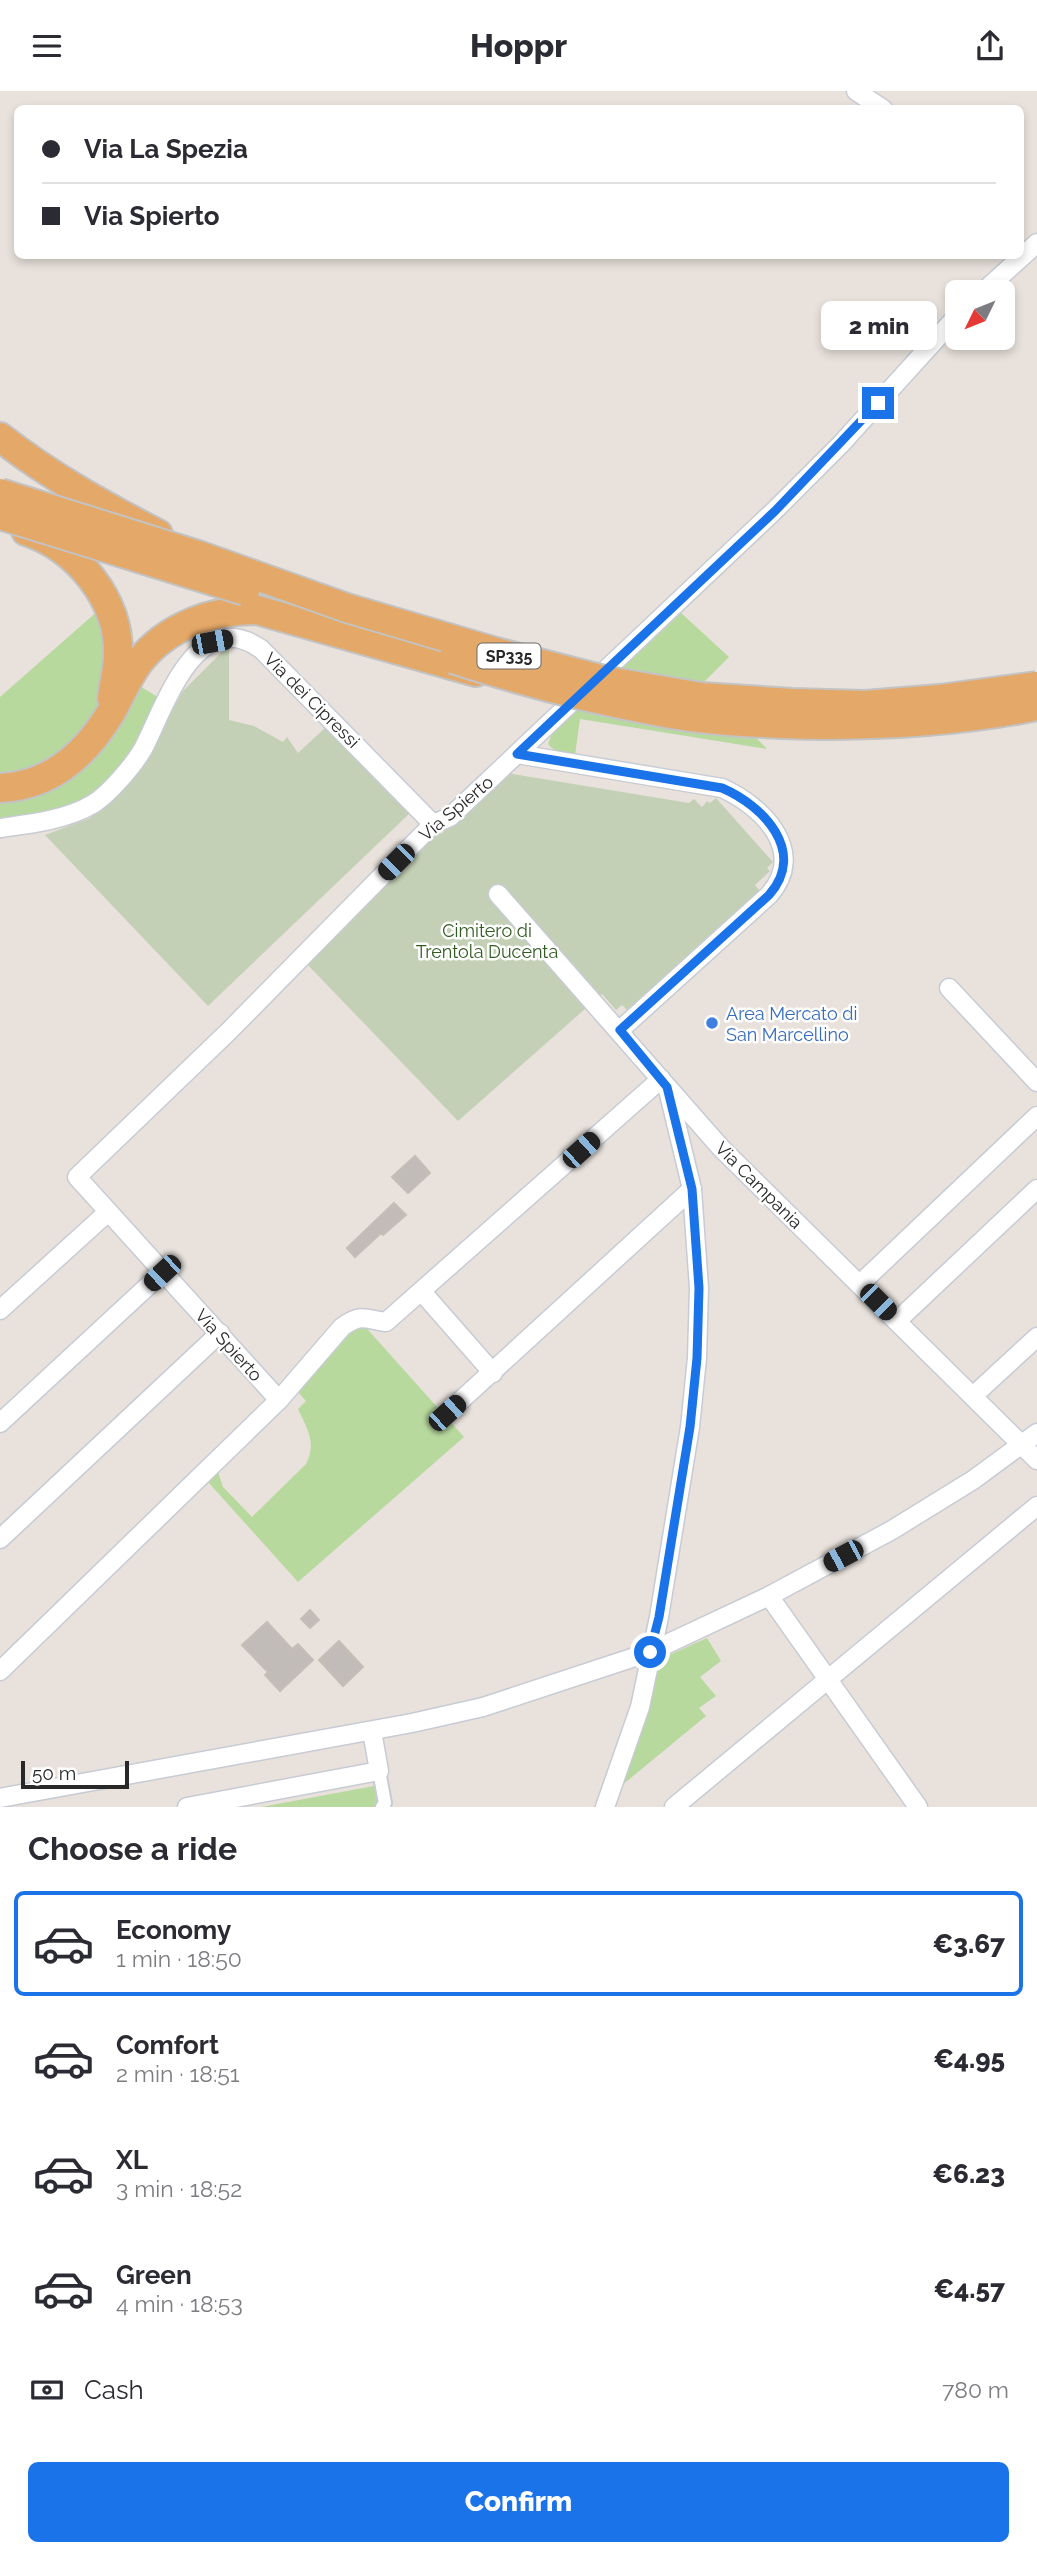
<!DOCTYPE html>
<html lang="en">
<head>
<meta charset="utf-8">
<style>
	body { margin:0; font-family:Raleway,sans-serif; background:#f2f2f3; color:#2b2b33; height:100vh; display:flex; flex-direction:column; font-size:26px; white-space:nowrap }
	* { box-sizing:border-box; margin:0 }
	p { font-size:23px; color:#7c7c81 }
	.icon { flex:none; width:38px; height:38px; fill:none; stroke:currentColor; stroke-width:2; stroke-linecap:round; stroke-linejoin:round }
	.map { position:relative; height:1716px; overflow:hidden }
	.details { display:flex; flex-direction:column; background:#fff; flex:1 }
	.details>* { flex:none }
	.hud { position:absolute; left:14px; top:14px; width:1010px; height:154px; border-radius:10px; box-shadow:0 4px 10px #0003; display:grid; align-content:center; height:154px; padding:0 28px; background:#fff }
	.needle { width:46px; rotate:227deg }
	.fabs { position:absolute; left:945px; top:189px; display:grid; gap:14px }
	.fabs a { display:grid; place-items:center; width:70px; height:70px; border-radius:10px; background:#fff; box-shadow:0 4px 10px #0003; font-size:35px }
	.scale { position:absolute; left:21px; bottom:18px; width:108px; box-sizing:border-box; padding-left:7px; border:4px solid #282828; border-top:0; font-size:19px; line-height:24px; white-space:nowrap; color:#282828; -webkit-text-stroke:5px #fff; paint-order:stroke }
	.end { position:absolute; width:32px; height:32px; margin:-16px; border:9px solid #1a73e8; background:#fff; box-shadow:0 0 0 4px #fff }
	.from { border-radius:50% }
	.bubble { position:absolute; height:49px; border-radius:10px; background:#fff; box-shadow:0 4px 10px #0003; font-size:23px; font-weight:800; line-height:49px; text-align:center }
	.car { position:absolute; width:21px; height:42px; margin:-21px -10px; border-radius:9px; box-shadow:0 0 5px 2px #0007; background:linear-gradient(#222 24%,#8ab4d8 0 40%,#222 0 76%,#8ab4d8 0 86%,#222 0) }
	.hud b { display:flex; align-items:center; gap:24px; height:66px; font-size:26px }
	.hud b+b { border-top:2px solid #e1e1e2 }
	.hud i { width:18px; height:18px; background:#2b2b33 }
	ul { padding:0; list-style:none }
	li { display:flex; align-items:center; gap:21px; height:105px; margin:0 14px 10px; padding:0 14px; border:4px solid transparent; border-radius:10px }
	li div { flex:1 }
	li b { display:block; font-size:26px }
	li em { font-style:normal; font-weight:800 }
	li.current { border-color:#1a73e8 }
	li>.icon { width:63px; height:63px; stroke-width:1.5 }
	h2 { padding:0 28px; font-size:32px; line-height:84px }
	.pay { display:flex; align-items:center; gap:18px; height:77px; padding:0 28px; font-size:26px }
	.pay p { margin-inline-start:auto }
	.action { display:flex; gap:14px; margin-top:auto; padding:14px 28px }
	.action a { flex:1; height:80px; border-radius:10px; background:#1a73e8; color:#fff; font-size:28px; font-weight:800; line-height:80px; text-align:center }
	header { display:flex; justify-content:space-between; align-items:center; height:91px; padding:0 28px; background:#fff; font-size:32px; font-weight:800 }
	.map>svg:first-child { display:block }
</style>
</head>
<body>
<header><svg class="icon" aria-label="menu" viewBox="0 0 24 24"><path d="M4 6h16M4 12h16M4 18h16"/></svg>Hoppr<svg class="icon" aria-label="share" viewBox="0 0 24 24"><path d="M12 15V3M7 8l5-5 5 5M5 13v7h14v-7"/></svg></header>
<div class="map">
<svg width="1037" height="1716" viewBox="0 0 1037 1716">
	<rect width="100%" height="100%" fill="#e9e2dc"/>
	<g fill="#b7d99e">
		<path d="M100 518 112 567 96 628 79 651 25 682 0 686V606Z"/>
		<path d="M680 521 729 566 703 592 767 658 580 628 575 664C563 663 556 663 548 653L553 640Z"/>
		<path d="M133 591 161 608 128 670 88 708 66 719 0 734V707L36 700Z"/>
		<path d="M361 1231 464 1346 298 1491 208 1391 218 1381 223 1396 252 1426 306 1373C317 1351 307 1338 298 1318L306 1310 297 1300Z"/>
		<path d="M707 1547 721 1570 700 1586 716 1605 699 1617 706 1625 621 1695 658 1569Z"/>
		<path d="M374 1695 378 1712 375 1716H261Z"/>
	</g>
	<g fill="#c4d0b5">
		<path d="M229 554V629L254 635 283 651 287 646 298 662 326 636 410 722 208 915 45 744 90 727 130 692 183 600Z"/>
		<path d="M507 682 689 712 694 708 702 716 707 710 710 712 716 707 773 771 767 777 770 780 755 794 760 800 627 919 622 914 616 919 602 903 458 1030 305 871 435 738 441 743Z"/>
	</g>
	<g fill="#c1bcb8" stroke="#c4beb6" stroke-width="2">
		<path d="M415 1065 430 1082 408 1102 392 1086Z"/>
		<path d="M394 1112 406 1124 383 1144 381 1142 355 1166 347 1157Z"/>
		<path d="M310 1519 319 1529 310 1537 301 1528Z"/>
		<path d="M267 1531 292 1558 298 1553 313 1569 280 1600 265 1584 268 1581 242 1554Z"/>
		<path d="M339 1550 363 1576 343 1595 319 1569Z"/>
	</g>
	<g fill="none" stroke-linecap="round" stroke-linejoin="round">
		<g stroke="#c7cbd4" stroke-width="16">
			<path id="pedestrian" d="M379 1680 385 1712 382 1716"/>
		</g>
		<g stroke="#c7cbd4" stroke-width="21">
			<g id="minor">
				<path d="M856 0 883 18"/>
				<path d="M983 201 1037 152"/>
				<path d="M517 663 722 697C764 716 807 761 769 804L620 939"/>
				<path d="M0 737C30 733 66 729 93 713 109 703 133 675 143 658 165 616 196 513 261 558L433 733"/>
				<path d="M498 803 721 1057 1037 1369"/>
				<path d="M949 897 1037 991"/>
				<path d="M860 1193 1037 1025"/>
				<path d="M422 1201 493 1282"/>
				<path d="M0 1219 108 1121"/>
				<path d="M897 1230 1037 1098"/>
				<path d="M973 1305 1037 1246"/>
				<path d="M279 1309 77 1086 228 941 433 733 450 726 774 420 841 353 957 225"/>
				<path d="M447 1322 692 1098"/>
				<path d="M0 1332 162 1182"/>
				<path d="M0 1448 220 1242"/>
				<path d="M769 1505 918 1716"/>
				<path d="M0 1580 279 1309 342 1236C362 1222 364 1228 386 1231L661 988"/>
				<path d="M0 1707 412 1632 483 1616 650 1561 769 1505 892 1439 973 1389 1037 1342"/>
				<path d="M187 1716 379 1680 372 1640"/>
				<path d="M605 1716 640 1616 659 1526 690 1336 697 1267 699 1197 692 1098 668 999"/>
				<path d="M674 1716 1037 1415"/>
			</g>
		</g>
		<g stroke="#c3c3c3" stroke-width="32">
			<g id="trunk">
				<path d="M0 346C50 385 102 414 158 443"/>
				<path d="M26 440C77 457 119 508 118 563 118 577 114 592 112 607"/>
				<path d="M0 697C50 695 85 664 110 623 120 606 127 587 139 571 167 535 213 519 257 519L476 581"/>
			</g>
		</g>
		<use href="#pedestrian" stroke="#fff" stroke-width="12"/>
		<use href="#minor" stroke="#fff" stroke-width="18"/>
		<use href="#trunk" stroke="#e4a868" stroke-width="28"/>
		<g stroke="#c3c3c3" stroke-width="32" stroke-linecap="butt">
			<g id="trunk-bridge">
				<path d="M0 402 198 464 347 517 496 561 608 590 701 606 792 612 865 614 940 608 1037 595"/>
				<path d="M0 424 245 500"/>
				<path d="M453 568C520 590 590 608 660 621 700 629 741 631 782 633 867 636 953 632 1037 615"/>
			</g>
		</g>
		<use href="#trunk-bridge" stroke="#e4a868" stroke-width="28"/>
	</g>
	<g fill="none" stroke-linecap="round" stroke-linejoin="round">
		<path stroke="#1a73e8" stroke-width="9" d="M650 1561 659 1526 690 1336 697 1267 699 1197 692 1098 667 996 620 939 769 804C807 761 764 715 722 697L517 663 775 420 878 312"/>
	</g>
	<circle fill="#3f7fe0" stroke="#fff" stroke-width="2.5" cx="712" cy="932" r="7"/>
	<g text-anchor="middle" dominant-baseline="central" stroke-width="5" stroke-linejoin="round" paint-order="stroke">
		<rect fill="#fff" stroke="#686868" stroke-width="2" x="477.5" y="552.5" width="63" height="25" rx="5"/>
		<g font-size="16" font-weight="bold" fill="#282828">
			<text x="509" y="565">SP335</text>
		</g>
		<g font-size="18" fill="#282828" stroke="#fff">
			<text transform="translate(312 609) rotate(45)">Via dei Cipressi</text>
			<text transform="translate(456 717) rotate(-40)">Via Spierto</text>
			<text transform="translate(759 1094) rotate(45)">Via Campania</text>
			<text transform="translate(229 1254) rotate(48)">Via Spierto</text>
		</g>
		<g font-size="18" fill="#325b22" stroke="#fff">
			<text x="487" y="839">Cimitero di<tspan x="487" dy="21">Trentola Ducenta</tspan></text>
		</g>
		<g font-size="18" fill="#366cbe" stroke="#fff" text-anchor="start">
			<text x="726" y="922">Area Mercato di<tspan x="726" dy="21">San Marcellino</tspan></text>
		</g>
	</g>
</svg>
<div class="fabs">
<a><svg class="needle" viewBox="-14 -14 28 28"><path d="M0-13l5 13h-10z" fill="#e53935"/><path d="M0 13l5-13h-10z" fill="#7c7c81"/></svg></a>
</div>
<div class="scale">50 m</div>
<i class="end from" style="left:650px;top:1561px"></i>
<i class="end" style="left:878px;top:312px"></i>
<div class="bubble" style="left:821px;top:210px;width:116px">2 min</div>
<i class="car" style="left:212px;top:551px;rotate:79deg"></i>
<i class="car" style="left:396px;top:771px;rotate:225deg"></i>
<i class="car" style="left:581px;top:1059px;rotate:48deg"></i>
<i class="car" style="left:162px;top:1182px;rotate:227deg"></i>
<i class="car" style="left:878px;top:1211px;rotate:135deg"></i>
<i class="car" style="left:447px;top:1322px;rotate:48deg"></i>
<i class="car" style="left:843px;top:1465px;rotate:242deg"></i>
<div class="hud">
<b><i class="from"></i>Via La Spezia</b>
<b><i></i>Via Spierto</b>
</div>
</div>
<section class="details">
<h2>Choose a ride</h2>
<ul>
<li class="current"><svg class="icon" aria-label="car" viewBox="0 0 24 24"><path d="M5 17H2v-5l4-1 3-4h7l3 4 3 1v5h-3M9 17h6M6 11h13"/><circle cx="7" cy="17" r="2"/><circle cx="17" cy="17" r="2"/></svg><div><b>Economy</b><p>1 min · 18:50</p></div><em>€3.67</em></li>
<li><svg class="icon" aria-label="car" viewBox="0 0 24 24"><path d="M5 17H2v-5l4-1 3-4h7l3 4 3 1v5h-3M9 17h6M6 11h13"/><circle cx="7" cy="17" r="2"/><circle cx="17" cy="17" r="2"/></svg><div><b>Comfort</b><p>2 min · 18:51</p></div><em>€4.95</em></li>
<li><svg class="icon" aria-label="car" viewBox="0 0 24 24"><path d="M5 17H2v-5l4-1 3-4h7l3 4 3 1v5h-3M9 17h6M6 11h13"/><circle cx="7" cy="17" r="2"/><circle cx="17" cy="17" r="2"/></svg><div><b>XL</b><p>3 min · 18:52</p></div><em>€6.23</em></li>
<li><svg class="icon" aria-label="car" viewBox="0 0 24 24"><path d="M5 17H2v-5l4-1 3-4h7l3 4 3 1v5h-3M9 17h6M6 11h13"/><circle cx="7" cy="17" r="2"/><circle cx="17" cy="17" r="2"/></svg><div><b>Green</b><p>4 min · 18:53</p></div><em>€4.57</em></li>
</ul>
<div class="pay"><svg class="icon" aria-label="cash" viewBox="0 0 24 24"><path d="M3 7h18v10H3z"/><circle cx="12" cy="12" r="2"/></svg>Cash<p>780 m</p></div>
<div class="action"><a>Confirm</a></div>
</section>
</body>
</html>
